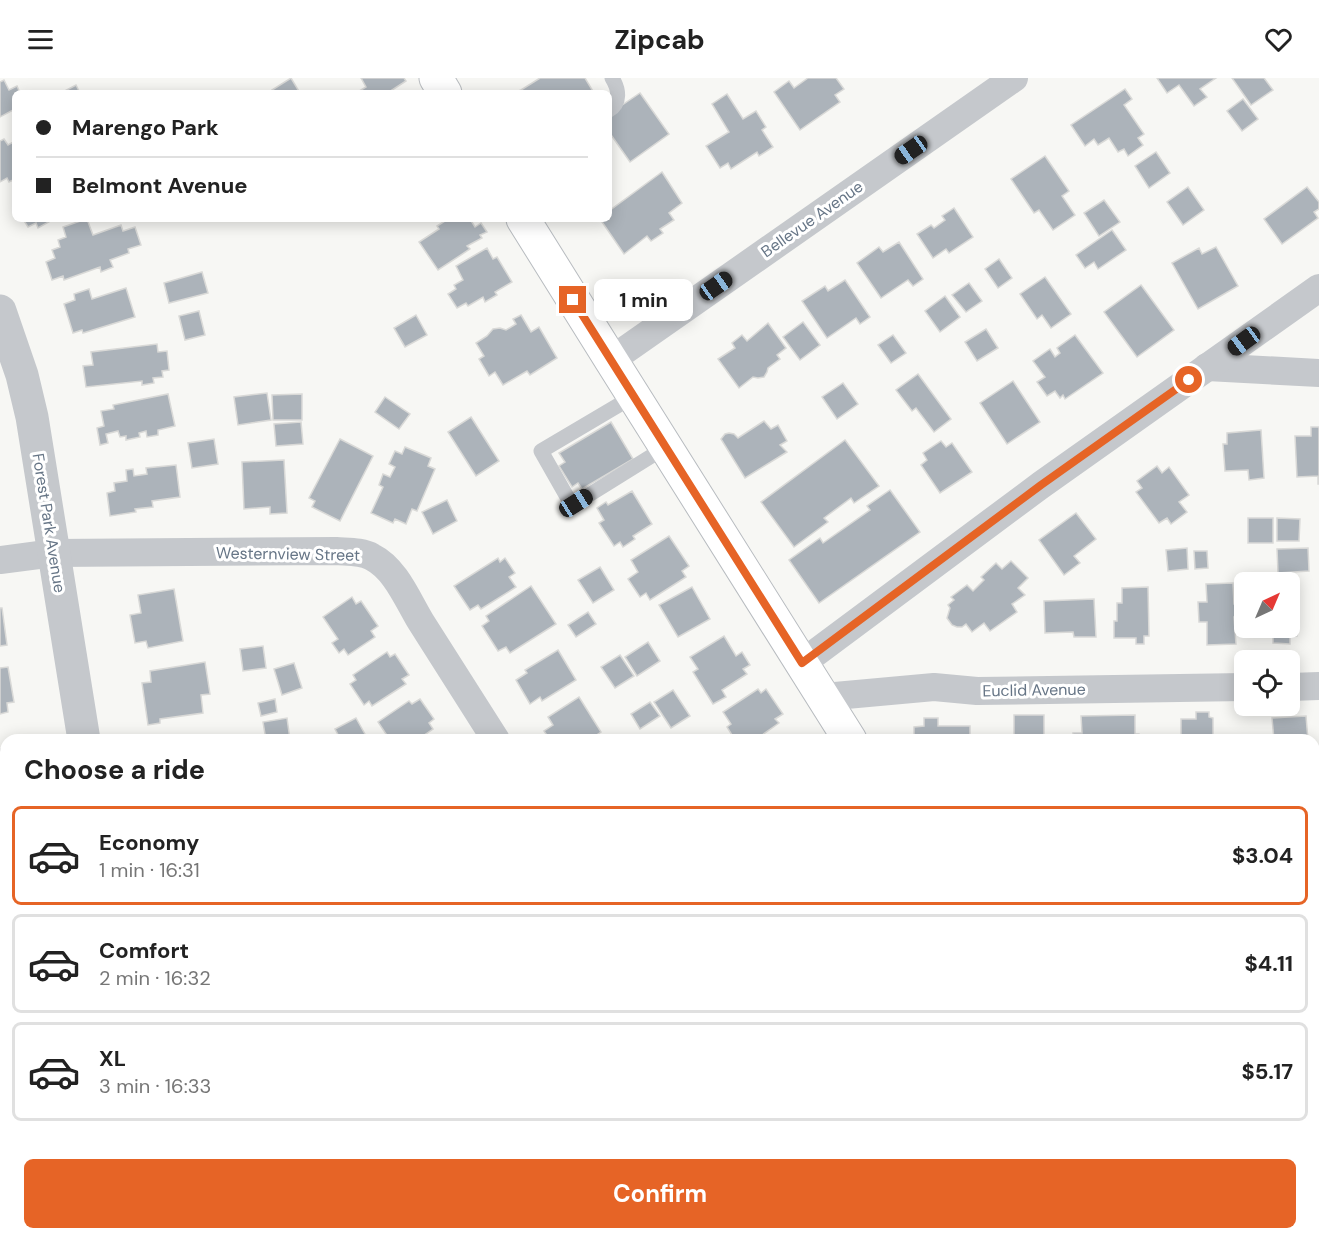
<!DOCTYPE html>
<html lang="en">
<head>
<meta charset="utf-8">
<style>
	body { margin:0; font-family:"DM Sans",sans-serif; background:#f6f6f6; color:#222; height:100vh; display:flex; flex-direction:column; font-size:22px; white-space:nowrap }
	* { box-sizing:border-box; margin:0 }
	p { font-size:20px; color:#767676 }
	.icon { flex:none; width:33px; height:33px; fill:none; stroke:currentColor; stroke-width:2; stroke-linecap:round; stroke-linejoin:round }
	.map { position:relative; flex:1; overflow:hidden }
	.side { position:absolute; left:0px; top:656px; width:1320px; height:506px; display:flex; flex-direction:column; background:#fff; border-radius:18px 18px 0 0; box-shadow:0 3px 15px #0003 }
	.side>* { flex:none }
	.hud { position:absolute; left:12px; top:12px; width:600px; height:132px; border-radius:9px; box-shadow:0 3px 15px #0003; display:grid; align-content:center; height:132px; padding:0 24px; background:#fff }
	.needle { width:39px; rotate:44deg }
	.controls { position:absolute; left:1234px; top:494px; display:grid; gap:12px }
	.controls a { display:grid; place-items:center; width:66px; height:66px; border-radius:9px; background:#fff; box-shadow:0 3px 15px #0003; font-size:30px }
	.end { position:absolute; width:27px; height:27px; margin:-14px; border:8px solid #e66426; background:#fff; box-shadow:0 0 0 3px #fff }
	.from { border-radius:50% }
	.bubble { position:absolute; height:42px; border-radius:9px; background:#fff; box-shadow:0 3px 15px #0003; font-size:20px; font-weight:700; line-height:42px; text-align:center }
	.car { position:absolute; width:18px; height:36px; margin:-18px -9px; border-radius:8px; box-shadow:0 0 4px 2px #0007; background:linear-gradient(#222 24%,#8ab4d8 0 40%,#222 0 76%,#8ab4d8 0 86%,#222 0) }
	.hud b { display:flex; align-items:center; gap:21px; height:57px; font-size:22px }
	.hud b+b { border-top:2px solid #e0e0e0 }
	.hud i { width:15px; height:15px; background:#222 }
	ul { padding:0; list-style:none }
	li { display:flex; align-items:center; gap:18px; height:99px; margin:0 12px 9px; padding:0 12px; border:3px solid #e0e0e0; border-radius:9px }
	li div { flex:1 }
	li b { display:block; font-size:22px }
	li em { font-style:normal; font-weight:700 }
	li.active { border-color:#e66426 }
	li>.icon { width:54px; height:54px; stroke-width:1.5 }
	h2 { padding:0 24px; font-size:27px; line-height:72px }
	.primary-button { display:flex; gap:12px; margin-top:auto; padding:12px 24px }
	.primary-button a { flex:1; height:69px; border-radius:9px; background:#e66426; color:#fff; font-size:24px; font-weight:700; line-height:69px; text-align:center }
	header { display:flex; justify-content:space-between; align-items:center; height:78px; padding:0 24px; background:#fff; font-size:27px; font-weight:700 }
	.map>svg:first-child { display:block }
</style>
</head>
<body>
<header><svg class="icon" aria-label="menu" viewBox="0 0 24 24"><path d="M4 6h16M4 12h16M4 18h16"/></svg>Zipcab<svg class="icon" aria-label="heart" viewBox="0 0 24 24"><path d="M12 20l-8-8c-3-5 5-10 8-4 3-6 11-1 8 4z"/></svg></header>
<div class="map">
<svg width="1319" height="1160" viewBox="0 0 1319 1160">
	<rect width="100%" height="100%" fill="#f7f7f4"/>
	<g fill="#acb3ba" stroke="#d9d9d7" stroke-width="1.5">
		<path d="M291 0 300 15H274L272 12Z"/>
		<path d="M361 0H404L406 3 392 12 394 15H356L366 9Z"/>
		<path d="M540 0H585L594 15H513L521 12Z"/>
		<path d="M808 0H836L844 11 835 17 840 24 800 52 774 14 789 3 794 10Z"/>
		<path d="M1157 0H1216L1200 11 1207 19 1194 28 1179 7 1167 15Z"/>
		<path d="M1232 0H1264L1273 12 1251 27Z"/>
		<path d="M4 2 9 12 17 8 20 15H15V31L0 39V4Z"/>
		<path d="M76 7 80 15H61Z"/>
		<path d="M1125 11 1132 21 1124 27 1144 56 1138 60 1143 67 1128 78 1124 71 1118 74 1109 60 1098 67 1094 61 1085 68 1071 47Z"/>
		<path d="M640 15 669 56 630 84 609 54V36Z"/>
		<path d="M727 16 743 41 756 33 766 49 762 52 773 69 759 78 757 74 731 91 728 85 720 90 706 68 729 54 712 26Z"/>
		<path d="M1243 21 1258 41 1242 53 1227 33Z"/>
		<path d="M4 61 8 67 15 63V94L13 95 15 101 9 104 7 100 0 104V63Z"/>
		<path d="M1156 74 1170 95 1149 110 1135 88Z"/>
		<path d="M1045 78 1069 113 1062 118 1075 137 1053 152 1039 132 1034 135 1011 101Z"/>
		<path d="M662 94 682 125 669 135 674 142 660 151 663 155 651 163 647 158 624 176 600 141H609V133Z"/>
		<path d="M1188 109 1204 132 1183 147 1167 124Z"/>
		<path d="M1307 109 1319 124V131L1314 134 1318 140 1282 166 1264 141Z"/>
		<path d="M1104 122 1120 144 1099 158 1084 135Z"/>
		<path d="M954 130 973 159 949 175 946 171 933 180 917 156 931 147 934 150 945 142 942 138Z"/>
		<path d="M23 141H54L38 150 36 145 28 149Z"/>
		<path d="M86 141H87L93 157 121 147 123 153 135 149 141 167 128 171 129 175 110 182 113 189 101 194 100 189 64 202 63 198 52 202 46 184 55 180 52 172 60 169 58 162 66 159 63 149Z"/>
		<path d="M448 141H453L454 143 458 141H470L475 149 481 145 487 154 480 157 482 160 467 168 470 171 438 192 419 164 439 151 437 148Z"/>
		<path d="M1112 152 1126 172 1098 191 1094 184 1085 190 1076 177Z"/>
		<path d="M899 164 923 201 913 208 908 202 881 220 857 185 879 169 883 174Z"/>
		<path d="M1216 169 1238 208 1198 231 1172 185 1199 170 1202 176Z"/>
		<path d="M487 170 493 181 497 179 512 204 495 214 497 217 485 224 483 219 468 228 466 225 457 230 448 216 456 211 454 207 463 202 456 188Z"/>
		<path d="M999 181 1012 200 998 210 985 191Z"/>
		<path d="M202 194 208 215 169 225 164 205Z"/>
		<path d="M1045 199 1071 236 1051 250 1042 237 1037 241 1020 216Z"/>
		<path d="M845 202 870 239 860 246 856 240 827 260 802 223 825 208 828 213Z"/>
		<path d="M969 205 982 223 966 234 952 217Z"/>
		<path d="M1141 207 1174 252 1137 279 1104 234Z"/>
		<path d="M126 210 135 239 83 255 82 252 73 255 64 226 75 222 74 216 89 211 92 221Z"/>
		<path d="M945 218 960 239 940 254 925 233Z"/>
		<path d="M199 233 205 257 185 262 179 238Z"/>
		<path d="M416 237 427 257 405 269 394 250Z"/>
		<path d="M521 237 531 254 539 249 557 280 530 297 527 293 503 307 495 294 489 298 479 281 484 278 476 265 487 258 493 251 500 250 506 252 516 246 513 241Z"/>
		<path d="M803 244 820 267 800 282 783 259Z"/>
		<path d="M768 245 786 270 777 277 780 281 768 290 767 294 764 299 758 300 753 299 739 310 718 281 735 270 732 265 742 257 747 263Z"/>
		<path d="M986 251 998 270 977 283 965 264Z"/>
		<path d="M893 257 906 275 891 285 878 267Z"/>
		<path d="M1075 257 1103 295 1065 321 1063 317 1060 320 1055 313 1047 318 1037 304 1045 299 1033 283 1050 271 1055 279 1060 275 1057 270Z"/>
		<path d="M157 266 158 274 167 273 169 292 162 293 163 299 153 300 154 305 142 307V303L86 309 83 288 93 287 91 274Z"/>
		<path d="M918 296 951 341 934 354 916 330 912 333 896 312Z"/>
		<path d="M1013 303 1040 344 1007 366 980 325Z"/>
		<path d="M843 305 858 326 837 341 822 319Z"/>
		<path d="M267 315 271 342 238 347 234 319Z"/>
		<path d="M168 316 175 348 158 352V357L147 359 146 353 139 355 140 359 126 362V358L120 359 118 353 106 356 108 365 100 367 97 350 104 348 101 333 114 331 113 327Z"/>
		<path d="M302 316V342H273L272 317Z"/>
		<path d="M385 319 410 336 399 351 375 334Z"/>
		<path d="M471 339 499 383 476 398 448 354Z"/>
		<path d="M764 343 771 351 778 347 787 363 780 367 787 374 745 400 721 361 725 356 729 355 734 356 738 360Z"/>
		<path d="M301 344 303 366 276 368 274 346Z"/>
		<path d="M611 344 633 381 582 411 578 405 572 409 559 388 565 384 559 375Z"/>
		<path d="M1311 349H1319V406H1318V398L1297 399 1295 358H1311Z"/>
		<path d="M1261 352 1264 400 1249 402 1248 392 1225 393 1223 366H1227V355Z"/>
		<path d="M214 361 218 386 192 390 188 365Z"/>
		<path d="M340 361 373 378 340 443 312 429 315 423 309 420Z"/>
		<path d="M845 362 879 408 854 425 851 420 824 440 828 444 794 469 761 424Z"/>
		<path d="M941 363 946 369 952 365 972 394 940 415 921 387 927 382 923 375Z"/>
		<path d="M405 369 431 380 428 388 435 391 417 433 412 431 406 446 395 441 393 445 371 435 383 409 379 407 383 396 390 399 395 389 389 386 395 373 402 376Z"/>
		<path d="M284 382 287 435 270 436V429L244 431 242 384Z"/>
		<path d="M176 387 180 419 152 423 153 429 135 431 136 434 110 438 107 415 115 413 114 405 127 403 126 392 133 391 134 398 147 396 146 390Z"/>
		<path d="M1157 388 1162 395 1169 389 1189 417 1179 424 1187 434 1171 446 1167 440 1159 445 1136 414 1142 410 1137 403Z"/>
		<path d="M890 412 920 454 819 525 789 482 820 460 823 465 870 432 867 428Z"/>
		<path d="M632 413 652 446 633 458 635 461 623 469 620 464 614 468 599 445 604 442 597 430 606 424 608 427Z"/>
		<path d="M447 422 457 443 433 456 422 434Z"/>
		<path d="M1076 435 1096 461 1074 478 1080 485 1064 497 1039 462Z"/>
		<rect x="1248" y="440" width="25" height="25"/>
		<path d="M1277 440 1300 441 1299 463H1277Z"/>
		<path d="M669 458 689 488 682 493 686 499 650 522 646 515 640 519 628 501 638 494 631 482Z"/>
		<path d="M1187 470 1188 491 1168 493 1166 472Z"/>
		<path d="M1308 470 1309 493 1278 495 1277 471Z"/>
		<path d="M1194 473H1207L1208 490 1195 491Z"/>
		<path d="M498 480 500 484 505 480 515 495 509 499 516 509 481 531 478 527 470 532 454 508Z"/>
		<path d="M1011 483 1028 500 1018 510 1025 517 1012 526 1017 534 990 553 984 545 972 554 966 546 962 549H957L952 547 947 540 950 530 948 527 954 522 951 519 967 507 973 513 984 502 981 499 996 485 1002 491Z"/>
		<path d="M600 489 614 512 593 525 578 502Z"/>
		<rect x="1269" y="502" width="21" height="2"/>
		<path d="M1233 505 1234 526H1238L1239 539H1234L1236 566 1207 567V544H1199L1198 524H1207L1206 506Z"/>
		<path d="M1290 505 1298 506 1297 558 1290 557V566L1273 565V557H1259L1260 549H1290Z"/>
		<path d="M531 508 556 546 510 575 506 569 498 573 482 548 489 543 486 538Z"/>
		<path d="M692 509 710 541 678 559 659 527Z"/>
		<path d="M1148 509 1149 558H1144V566H1136V560H1114V543H1117V525H1122V510Z"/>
		<path d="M174 511 183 563 148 570 146 563 135 565 130 537 141 535 138 517Z"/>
		<path d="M352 519 356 526 361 523 378 548 371 553 375 559 348 577 344 571 339 575 332 565 338 561 323 539Z"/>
		<path d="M1094 521 1096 559H1074L1073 554 1045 555 1044 523Z"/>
		<path d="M0 530H2L7 567 0 568Z"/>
		<path d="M588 534 596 546 576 559 568 547Z"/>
		<path d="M724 558 736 578 742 574 750 587 743 591 747 596 722 612 726 619 713 626 693 594 698 591 690 579Z"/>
		<path d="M648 564 660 583 637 598 625 579Z"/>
		<path d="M263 568 266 590 243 593 240 571Z"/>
		<path d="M558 572 576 602 542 623 540 619 530 626 516 602 527 595 525 592Z"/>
		<path d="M387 574 390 579 395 576 409 597 402 601 406 606 372 628 369 623 364 627 350 606 356 602 353 597Z"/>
		<path d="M620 577 634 598 615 610 601 589Z"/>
		<path d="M205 584 210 616 201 617 203 635 160 641V645L148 647 142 605 151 604 150 593Z"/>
		<path d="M294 585 302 610 282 617 274 591Z"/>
		<path d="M8 589 14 624 7 625 8 634 0 636V590Z"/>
		<path d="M758 611 761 615 766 611 783 636 775 641 779 645 755 662H746L745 659 741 662H735L727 649 731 646 723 634Z"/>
		<path d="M673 612 690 638 671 650 654 624Z"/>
		<path d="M579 619 601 654 589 662H550L544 653 553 647 548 639Z"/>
		<path d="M275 621 277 634 261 638 258 625Z"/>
		<path d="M420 621 434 641 429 645 433 651 417 662H390L378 644 409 623 412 626Z"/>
		<path d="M650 624 660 638 640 651 631 636Z"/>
		<path d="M1196 634H1209V639L1213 640V662H1181V641H1196Z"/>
		<path d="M1014 637H1044V662H1008V660H1014Z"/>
		<path d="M1135 637V656H1139L1140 662H1073V655H1082L1081 638Z"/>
		<path d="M1306 638 1308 662H1274L1272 640Z"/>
		<path d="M287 640 290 662H266L263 644Z"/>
		<path d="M356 640 366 658 359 662H341L335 651Z"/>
		<path d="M924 640H938V648H970V662H914V649L924 648Z"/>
		<path d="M6 670V715L0 716V671Z"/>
		<path d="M6 744V798L0 799V745Z"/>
		<path d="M0 955 6 984V988L0 989Z"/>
		<rect x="1314" y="1006" width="5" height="20"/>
		<path d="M6 1045V1073L0 1074V1046Z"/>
		<path d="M6 1076V1095L0 1096V1077Z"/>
		<path d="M401 1155H438L440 1160H402Z"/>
		<path d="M709 1155H733L734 1160H711Z"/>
		<path d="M773 1155H807L809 1160H775Z"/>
		<path d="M826 1155H865V1156L861 1158 862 1160H828Z"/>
	</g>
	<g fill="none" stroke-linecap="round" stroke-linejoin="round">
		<g stroke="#b8bcc0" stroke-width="35">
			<g id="primary">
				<path d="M436 0 445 15"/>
				<path d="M523 141 611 282 850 662"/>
				<path d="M1159 1155 1162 1160"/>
			</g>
		</g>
		<g stroke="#c5c8cc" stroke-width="15">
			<path d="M609 32C621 25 619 11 612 0"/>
			<path d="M634 318 541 373 570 424 573 425H576L666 369"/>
		</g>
		<g stroke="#c5c8cc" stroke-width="28">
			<path d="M611 282 1014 0"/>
			<path d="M1207 289 1319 295"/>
			<path d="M0 482 54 475 336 473C347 474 362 473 372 479 396 491 408 523 421 544 446 583 471 622 496 662"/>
			<path d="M802 585 1041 407 1319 210"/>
			<path d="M1290 609 1319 608"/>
			<path d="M824 619 934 609 977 613 1245 609"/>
			<path d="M0 857 6 856"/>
			<path d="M1314 869H1319"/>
			<path d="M1314 1152 1319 1151"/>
			<path d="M581 1160 598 1155"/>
			<path d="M1236 1160 1246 1157 1270 1155"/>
		</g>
		<g stroke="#c5c8cc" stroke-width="33">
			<path d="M0 233 22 297 32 339 84 662"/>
			<path d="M166 1155 167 1160"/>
		</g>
		<use href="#primary" stroke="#fff" stroke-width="33"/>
	</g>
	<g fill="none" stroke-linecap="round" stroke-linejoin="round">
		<path stroke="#e66426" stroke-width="8" d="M573 222 802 585 1041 407 1189 302"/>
	</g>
	<g text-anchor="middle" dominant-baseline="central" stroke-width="6" stroke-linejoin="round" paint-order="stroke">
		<g font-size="16" fill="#667586" stroke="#fff">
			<text transform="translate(812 141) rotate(-35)">Bellevue Avenue</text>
			<text transform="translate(49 445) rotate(81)">Forest Park Avenue</text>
			<text transform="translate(288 476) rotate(1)">Westernview Street</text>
			<text transform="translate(1034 612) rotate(-1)">Euclid Avenue</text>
		</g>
	</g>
</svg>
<div class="controls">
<a><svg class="needle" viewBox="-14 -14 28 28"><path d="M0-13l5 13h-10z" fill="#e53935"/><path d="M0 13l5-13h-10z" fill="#767676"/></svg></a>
<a><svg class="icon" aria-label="locate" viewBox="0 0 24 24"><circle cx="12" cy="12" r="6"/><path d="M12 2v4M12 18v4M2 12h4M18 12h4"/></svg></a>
</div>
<i class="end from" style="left:1189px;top:302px"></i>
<i class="end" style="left:573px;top:222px"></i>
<div class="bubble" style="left:594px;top:201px;width:99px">1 min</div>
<i class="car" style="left:911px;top:72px;rotate:235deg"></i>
<i class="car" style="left:716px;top:208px;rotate:55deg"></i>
<i class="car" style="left:1244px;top:263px;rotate:234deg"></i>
<i class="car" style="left:576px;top:425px;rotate:58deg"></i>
<div class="hud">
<b><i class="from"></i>Marengo Park</b>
<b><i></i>Belmont Avenue</b>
</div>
<section class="side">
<h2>Choose a ride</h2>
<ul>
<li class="active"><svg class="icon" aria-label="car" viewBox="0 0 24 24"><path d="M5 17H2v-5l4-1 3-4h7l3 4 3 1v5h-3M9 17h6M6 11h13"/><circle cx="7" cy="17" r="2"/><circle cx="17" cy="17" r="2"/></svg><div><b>Economy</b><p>1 min · 16:31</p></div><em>$3.04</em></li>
<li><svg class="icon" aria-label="car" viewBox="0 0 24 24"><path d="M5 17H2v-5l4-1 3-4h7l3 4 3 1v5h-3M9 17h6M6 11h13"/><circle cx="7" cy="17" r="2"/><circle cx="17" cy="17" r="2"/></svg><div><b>Comfort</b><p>2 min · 16:32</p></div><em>$4.11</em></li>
<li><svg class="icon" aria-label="car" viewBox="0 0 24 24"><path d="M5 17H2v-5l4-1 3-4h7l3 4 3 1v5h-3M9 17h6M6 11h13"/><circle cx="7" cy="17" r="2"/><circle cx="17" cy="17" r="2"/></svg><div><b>XL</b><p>3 min · 16:33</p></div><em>$5.17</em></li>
</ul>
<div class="primary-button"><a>Confirm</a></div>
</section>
</div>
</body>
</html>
